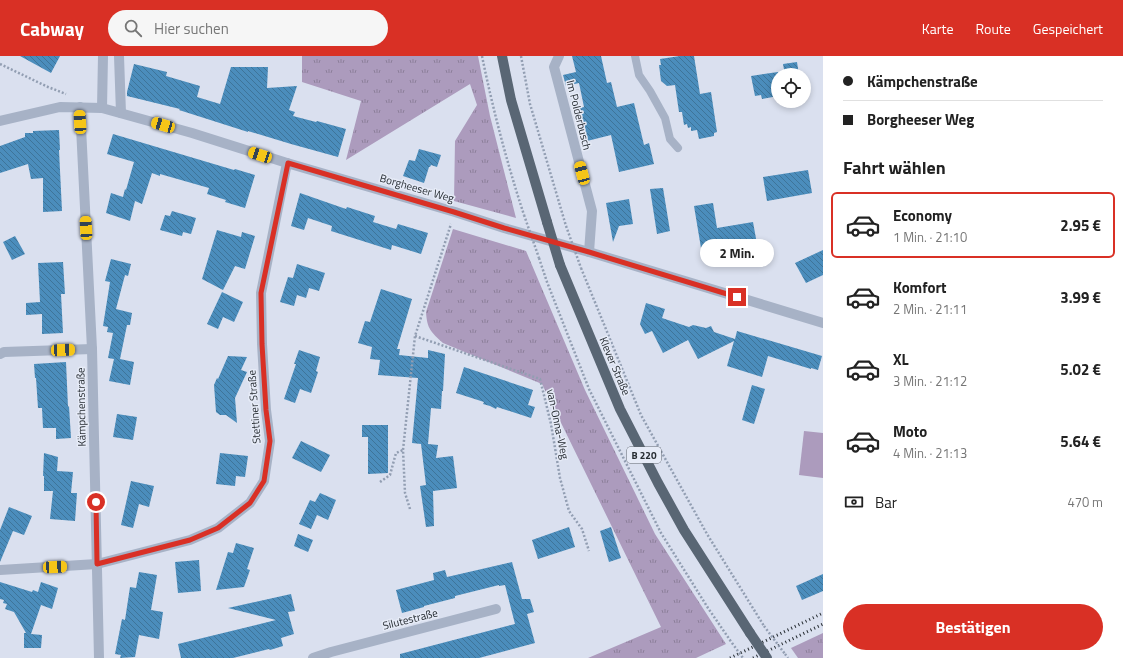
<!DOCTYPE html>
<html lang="de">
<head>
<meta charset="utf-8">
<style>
	body { margin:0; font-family:"Titillium Web",sans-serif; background:#f6f6f6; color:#222; height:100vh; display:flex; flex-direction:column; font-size:15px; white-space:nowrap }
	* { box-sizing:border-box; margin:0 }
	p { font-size:13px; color:#767676 }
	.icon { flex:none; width:22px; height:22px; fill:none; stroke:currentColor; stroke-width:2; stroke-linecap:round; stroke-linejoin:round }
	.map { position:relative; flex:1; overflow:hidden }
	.sheet { display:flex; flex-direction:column; background:#fff; width:300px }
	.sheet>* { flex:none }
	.hud { display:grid; align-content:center; height:88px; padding:0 20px; background:#fff }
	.controls { position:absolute; left:771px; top:12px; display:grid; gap:8px }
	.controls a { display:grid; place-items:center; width:40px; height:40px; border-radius:50%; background:#fff; box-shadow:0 2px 6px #0003; font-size:20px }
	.end { position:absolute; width:18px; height:18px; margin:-9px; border:5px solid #d93025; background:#fff; box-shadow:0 0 0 2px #fff }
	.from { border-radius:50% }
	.bubble { position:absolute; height:28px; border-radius:14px; background:#fff; box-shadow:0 2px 6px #0003; font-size:13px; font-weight:700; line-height:28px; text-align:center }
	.car { position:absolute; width:12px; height:24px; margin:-12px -6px; border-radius:5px; box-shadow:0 0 3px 1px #0007; background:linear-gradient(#f5c518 24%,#345 0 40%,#f5c518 0 76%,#345 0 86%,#f5c518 0) }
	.hud b { display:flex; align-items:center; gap:14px; height:38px; font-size:15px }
	.hud b+b { border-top:1px solid #e0e0e0 }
	.hud i { width:10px; height:10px; background:#222 }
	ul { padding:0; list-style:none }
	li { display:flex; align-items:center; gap:12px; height:66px; margin:0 8px 6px; padding:0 12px; border:2px solid transparent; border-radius:6px }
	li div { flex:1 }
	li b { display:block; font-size:15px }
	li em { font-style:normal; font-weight:700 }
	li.active { border-color:#d93025 }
	li>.icon { width:36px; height:36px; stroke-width:1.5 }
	h2 { padding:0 20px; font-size:18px; line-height:48px }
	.pay { display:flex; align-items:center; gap:10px; height:44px; padding:0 20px; font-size:15px }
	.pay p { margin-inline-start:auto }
	.cta { display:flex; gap:8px; margin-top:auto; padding:8px 20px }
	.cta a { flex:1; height:46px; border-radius:24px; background:#d93025; color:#fff; font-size:16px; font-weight:700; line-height:46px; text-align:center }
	header { display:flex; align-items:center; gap:24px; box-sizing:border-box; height:56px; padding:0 20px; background:#d93025; color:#fff }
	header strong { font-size:19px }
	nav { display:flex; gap:22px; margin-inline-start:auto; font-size:14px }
	.search { width:280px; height:36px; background:#f6f6f6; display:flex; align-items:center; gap:10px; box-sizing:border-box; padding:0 14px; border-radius:22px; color:#767676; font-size:15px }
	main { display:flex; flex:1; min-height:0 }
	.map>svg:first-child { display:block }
</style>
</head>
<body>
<header>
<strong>Cabway</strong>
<div class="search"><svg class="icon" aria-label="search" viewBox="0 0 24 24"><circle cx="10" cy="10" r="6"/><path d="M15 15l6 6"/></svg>Hier suchen</div>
<nav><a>Karte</a><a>Route</a><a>Gespeichert</a></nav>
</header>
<main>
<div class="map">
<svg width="823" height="602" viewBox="0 0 823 602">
	<defs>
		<pattern id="grass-tufts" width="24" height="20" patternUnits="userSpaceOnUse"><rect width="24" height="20" fill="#ac9bbd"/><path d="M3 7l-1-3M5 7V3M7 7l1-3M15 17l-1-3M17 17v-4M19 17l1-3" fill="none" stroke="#8c7f9a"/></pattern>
		<pattern id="building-back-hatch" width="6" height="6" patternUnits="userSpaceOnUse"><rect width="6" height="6" fill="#4b8dbc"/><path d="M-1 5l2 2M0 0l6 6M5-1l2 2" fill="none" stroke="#3e7499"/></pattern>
	</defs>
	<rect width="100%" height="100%" fill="#dae0ef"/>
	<g fill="url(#grass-tufts)">
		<path d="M302 0H478L490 60 516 162 454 145 455 85 477 49 470 28 346 104 361 45 302 26Z"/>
		<path d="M453 173 526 195 585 334 655 478 726 588 696 602H588L661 571 542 328 443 287C431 276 427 273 426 256Z"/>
		<path d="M823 577V602H798L791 592Z"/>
	</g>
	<path fill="#ac9bbd" d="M804 375 823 377V422L799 419Z"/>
	<g fill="url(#building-back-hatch)">
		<path d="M20 0H60L51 17Z"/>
		<path d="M572 0H601L607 27 611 26 617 51 634 47 644 89 649 87 654 108 619 116 611 79 587 85 579 52 584 51 579 27 566 30 563 19 576 16Z"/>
		<path d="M680 0H694L700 38 711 36 717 76 714 77V80L699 83 697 74 691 75V71L688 72 687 68 684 69 682 56H679L675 29 667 30 661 25 659 9H661L660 3Z"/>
		<path d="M797 6 799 19H785L783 8Z"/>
		<path d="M134 8 167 16 166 20 200 30 197 41 220 48 231 11H268L267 32 297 30 289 54 295 56 293 60 316 66 317 65 346 73 338 101 291 88 248 75V76L179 54 180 53 127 40V36Z"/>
		<path d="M778 16V40L762 43 761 39 755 40 751 20Z"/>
		<path d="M59 74 60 94H59L62 155 43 156V122L31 123 28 108 0 117V90L25 81V77H33V75Z"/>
		<path d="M113 78 234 114 235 113 255 119 245 152 225 146 226 144 207 138 209 132 160 118V120L152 117 142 148 135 145 130 165 106 157 111 137 123 141 125 133 126 134 134 106 107 98Z"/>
		<path d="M419 93 441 99 437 111 431 109 430 111H429L424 127 403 120 409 104 415 105Z"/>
		<path d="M808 114 812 137 767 145 763 121Z"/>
		<path d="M663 132 670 175 657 178 650 133Z"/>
		<path d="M300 137 346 153 347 151 375 160 373 166 396 173 398 168 428 177 421 198 392 189 391 194 331 175 332 170 308 162 304 174 291 170Z"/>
		<path d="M629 143 633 168 619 170 613 186 606 147Z"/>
		<path d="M713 147 717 172 753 166 757 188 761 187 763 202 740 206 737 186 701 192 694 150Z"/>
		<path d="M172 155 196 162 191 178 183 176 182 180 160 174 165 159 170 160Z"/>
		<path d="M217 174 241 181 242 176 255 180 245 213 235 210 223 234 202 223Z"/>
		<path d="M15 180 25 198 12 204 3 186Z"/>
		<path d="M823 194V219L806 227 795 207Z"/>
		<path d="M111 203 131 208 128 220 125 219 116 253 132 257 130 269H127L120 303 134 306 130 329 109 325 114 303 108 302 113 277 107 276 108 271 103 270 110 226 105 225Z"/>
		<path d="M63 206 65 238H61L63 277 42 278V258L26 259V247L40 246 38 207Z"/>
		<path d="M297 208 325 217 319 235 309 232 306 242 297 239 294 250 280 246 288 221 293 222Z"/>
		<path d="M381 233 412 243 397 293H400L399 299 428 302V294L445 298 443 335H442L441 353 431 352 428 388 438 389 436 402 453 400 457 432 433 435 434 470 426 471 420 430 426 429 421 388 412 387 418 322 378 319 380 304 370 303 372 291 358 287 365 265 370 266Z"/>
		<path d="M222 236 243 246 234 266 223 261 218 273 207 268Z"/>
		<path d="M646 247 665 253 662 262 689 271 693 269 706 272 711 270 714 276 735 283 737 275 822 300 818 314 811 312V313L768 300 762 321 727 310 734 285 698 303 688 284 663 297 652 275 645 278 640 268Z"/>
		<path d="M299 294 320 301 316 315 318 316 311 337 300 333 295 347 284 343 296 308H294Z"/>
		<path d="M228 300 247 301 241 314 247 316 235 342 237 367 226 359H220L216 356 214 329 217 322 218 323Z"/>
		<path d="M66 306 68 351 69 350 71 382 56 383V372H43L42 352H38L36 322H35L34 308Z"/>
		<path d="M464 311 533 334 528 349 535 351 531 362 497 351 496 353 490 350 483 348 484 346 456 337Z"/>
		<path d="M752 329 765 333 754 368 742 364Z"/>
		<path d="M117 358 137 361 133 384 113 381Z"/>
		<path d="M362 369H388V417L368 418V381H362Z"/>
		<path d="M301 385 330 399 321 416 292 402Z"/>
		<path d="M44 397 58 401 57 415 73 416 71 437H77L75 465 50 463 53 435H44V420H43Z"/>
		<path d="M220 397 248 400 245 421 236 420 235 430 216 428Z"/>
		<path d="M131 425 154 430 149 451 139 448 133 472 121 469Z"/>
		<path d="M320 437 336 444 328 464 317 459 311 473 299 468 310 444 315 446Z"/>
		<path d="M9 451 32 460 24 479 13 475 0 506V474Z"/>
		<path d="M569 471 575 491 538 503 532 484Z"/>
		<path d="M611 471 621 502 609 506 600 475Z"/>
		<path d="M298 478 313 484 308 496 294 490Z"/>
		<path d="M236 487 254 492 247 513 250 514 244 531 216 534 228 496 233 497Z"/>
		<path d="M199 504 201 535 178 537 175 506Z"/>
		<path d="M512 506 522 543H530L534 556 527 558 535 587 479 602H400V598L515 568 505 529 499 530V529L455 540V542L424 550V551L402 557 396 534 434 524 433 517 445 514 447 521Z"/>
		<path d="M139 516 157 519 151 554 163 556 159 583 139 579 135 601 120 602 121 599 115 598 122 563 125 564 130 531 136 532Z"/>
		<path d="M823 518V535L802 544 796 530Z"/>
		<path d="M0 526 32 536 33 534 38 536 41 526 58 532 52 553 41 549 31 578 42 579 41 592H24V577H26L14 556 5 553 7 548 3 547 4 544 0 543Z"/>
		<path d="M291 538 295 555 288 556 294 578 281 582 283 590 270 594 269 593 233 602H181L178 588 276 564 228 552Z"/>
	</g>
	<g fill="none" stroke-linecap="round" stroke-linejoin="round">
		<g stroke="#929eb2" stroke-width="2.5" stroke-dasharray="2 2" stroke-linecap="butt">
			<path d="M482 0C493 54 507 107 524 159"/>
			<path d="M521 0 530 48 566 170"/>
			<path d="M0 8 48 31 66 38"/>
			<path d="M539 202 547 226 589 333 661 477 708 552 732 587"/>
			<path d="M581 212 641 359 707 478 764 570"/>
			<path d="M415 280 540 323 551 368 560 422 569 455 582 473 589 495"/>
			<path d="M380 426 390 419 396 397 403 394"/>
			<path d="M410 453 405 437 403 394 415 280 451 168"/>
			<path d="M785 598 788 602"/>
		</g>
		<path stroke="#a7b2c6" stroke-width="8" d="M635 0 639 19 650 35 665 62 670 83 678 92"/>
		<g stroke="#a7b2c6" stroke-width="10">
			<path d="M119 0 121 57"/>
			<path d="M559 0 554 11 592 155 589 196"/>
			<path d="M80 51 92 293 99 602"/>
			<path d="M102 52 103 0"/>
			<path d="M0 65 60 51 102 52 192 77 287 107 455 156 504 172 589 196 823 267"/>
			<path d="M0 298 4 296 92 293"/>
			<path d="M0 514 97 508 190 484 218 472 250 447 264 425 270 385 266 354 262 288 261 237 287 107"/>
			<path d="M313 602 331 596 496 553"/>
		</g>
		<g stroke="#596674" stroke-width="10">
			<path d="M502 0 511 44 547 166"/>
			<path d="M560 209 620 353 658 427 684 474 750 577"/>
		</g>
		<g stroke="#272d33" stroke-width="3" stroke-dasharray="1 3" stroke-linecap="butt">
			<path d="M730 602 823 557"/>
			<path d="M753 602 823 568"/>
		</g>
		<g stroke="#929eb2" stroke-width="2.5" stroke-dasharray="2 2" stroke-linecap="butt">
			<path d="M524 159 539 202"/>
			<path d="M566 170 581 212"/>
			<path d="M764 570 785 598"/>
			<path d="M732 587 743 602"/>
		</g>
		<g stroke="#596674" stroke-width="10">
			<path d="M547 166 560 209"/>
			<path d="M750 577 767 602"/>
		</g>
	</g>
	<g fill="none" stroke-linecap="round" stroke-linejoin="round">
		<path stroke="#d93025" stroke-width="5" d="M96 446 97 508 190 484 218 472 250 447 264 425 270 385 266 354 262 288 261 237 288 107 454 156 504 172 589 196 737 241"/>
	</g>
	<g text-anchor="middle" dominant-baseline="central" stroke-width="3" stroke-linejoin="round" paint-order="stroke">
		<rect fill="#e6ebf7" stroke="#60666e" stroke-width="1" x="627" y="391" width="34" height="16" rx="3"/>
		<g font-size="10" font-weight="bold" fill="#272d33">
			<text x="644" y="399">B 220</text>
		</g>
		<g font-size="11" fill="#272d33" stroke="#e6ebf7">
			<text transform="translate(579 59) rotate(76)">Im Polderbusch</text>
			<text transform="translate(417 132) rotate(16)">Borgheeser Weg</text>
			<text transform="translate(615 310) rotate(67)">Klever Straße</text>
			<text transform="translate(81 351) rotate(-91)">Kämpchenstraße</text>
			<text transform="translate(254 351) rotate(-94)">Stettiner Straße</text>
			<text transform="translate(558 368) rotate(78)">van-Onna-Weg</text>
			<text transform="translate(410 563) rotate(-14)">Silutestraße</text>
		</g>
	</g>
</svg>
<div class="controls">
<a><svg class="icon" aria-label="locate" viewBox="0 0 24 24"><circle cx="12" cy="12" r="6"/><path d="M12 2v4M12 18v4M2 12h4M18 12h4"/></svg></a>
</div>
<i class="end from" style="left:96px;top:446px"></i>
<i class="end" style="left:737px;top:241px"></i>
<div class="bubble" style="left:700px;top:183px;width:74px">2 Min.</div>
<i class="car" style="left:80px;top:66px;rotate:357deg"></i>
<i class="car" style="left:163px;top:69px;rotate:286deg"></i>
<i class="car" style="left:260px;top:99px;rotate:288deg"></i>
<i class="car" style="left:582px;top:117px;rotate:345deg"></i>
<i class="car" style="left:86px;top:172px;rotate:357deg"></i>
<i class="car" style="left:63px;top:294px;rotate:88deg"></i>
<i class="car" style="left:55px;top:511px;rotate:87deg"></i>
</div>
<section class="sheet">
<div class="hud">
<b><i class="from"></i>Kämpchenstraße</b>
<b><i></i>Borgheeser Weg</b>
</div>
<h2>Fahrt wählen</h2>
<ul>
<li class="active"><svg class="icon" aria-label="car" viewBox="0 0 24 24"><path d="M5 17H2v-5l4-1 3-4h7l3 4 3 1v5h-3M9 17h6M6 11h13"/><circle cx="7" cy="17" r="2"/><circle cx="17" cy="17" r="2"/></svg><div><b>Economy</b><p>1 Min. · 21:10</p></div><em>2.95 €</em></li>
<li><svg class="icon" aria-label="car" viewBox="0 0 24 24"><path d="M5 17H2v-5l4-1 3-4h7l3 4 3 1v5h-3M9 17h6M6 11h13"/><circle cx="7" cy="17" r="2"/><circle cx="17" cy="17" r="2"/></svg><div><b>Komfort</b><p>2 Min. · 21:11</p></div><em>3.99 €</em></li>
<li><svg class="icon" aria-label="car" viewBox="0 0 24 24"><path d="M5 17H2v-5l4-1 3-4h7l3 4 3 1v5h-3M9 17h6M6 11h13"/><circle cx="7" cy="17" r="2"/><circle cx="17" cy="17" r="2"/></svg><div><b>XL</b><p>3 Min. · 21:12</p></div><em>5.02 €</em></li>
<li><svg class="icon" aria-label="car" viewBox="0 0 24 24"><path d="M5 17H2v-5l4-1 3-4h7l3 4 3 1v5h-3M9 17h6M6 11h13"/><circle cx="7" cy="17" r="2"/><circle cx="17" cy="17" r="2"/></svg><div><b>Moto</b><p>4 Min. · 21:13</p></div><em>5.64 €</em></li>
</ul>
<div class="pay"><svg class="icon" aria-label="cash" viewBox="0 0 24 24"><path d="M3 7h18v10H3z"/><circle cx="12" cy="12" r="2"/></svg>Bar<p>470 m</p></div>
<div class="cta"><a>Bestätigen</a></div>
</section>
</main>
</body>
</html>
